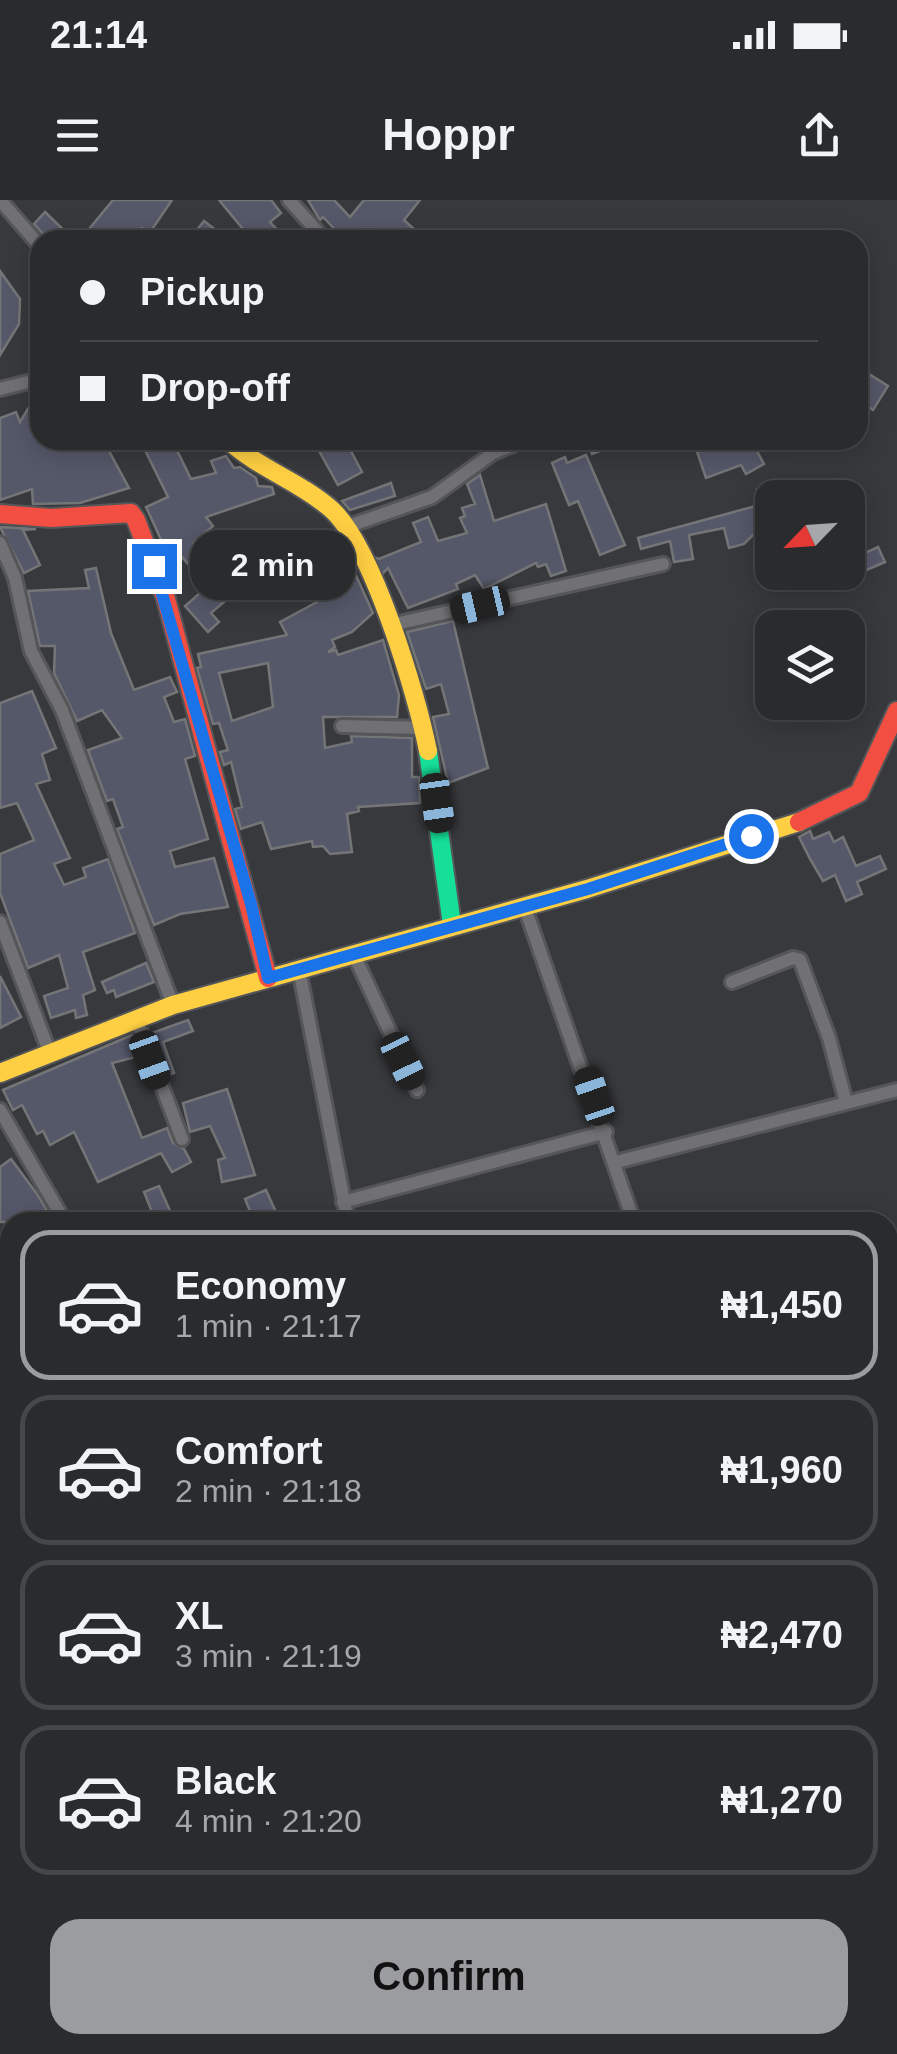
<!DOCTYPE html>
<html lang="en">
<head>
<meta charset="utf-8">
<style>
	body { margin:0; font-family:Helvetica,sans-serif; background:#353739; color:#f1f3f6; height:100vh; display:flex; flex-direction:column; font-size:38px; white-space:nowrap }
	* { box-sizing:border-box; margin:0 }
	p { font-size:32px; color:#a5a7aa }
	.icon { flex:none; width:55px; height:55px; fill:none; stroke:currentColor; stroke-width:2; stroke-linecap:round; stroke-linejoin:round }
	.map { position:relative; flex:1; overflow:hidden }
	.details { position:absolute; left:0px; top:1012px; width:898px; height:842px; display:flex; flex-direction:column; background:#292b2d; border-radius:30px 30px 0 0; box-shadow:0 5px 25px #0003,0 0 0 2px #454749 }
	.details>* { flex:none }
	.banner { position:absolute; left:30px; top:30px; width:838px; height:220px; border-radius:30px; box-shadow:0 5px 25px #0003,0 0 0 2px #454749; display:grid; align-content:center; height:220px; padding:0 50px; background:#292b2d }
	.needle { width:65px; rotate:245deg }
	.buttons { position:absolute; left:755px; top:280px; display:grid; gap:20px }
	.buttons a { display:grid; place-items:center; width:110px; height:110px; border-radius:20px; background:#292b2d; box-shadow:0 5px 25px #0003,0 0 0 2px #454749; font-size:50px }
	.end { position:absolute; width:45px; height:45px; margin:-22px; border:12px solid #1a73e8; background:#fff; box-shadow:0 0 0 5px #fff }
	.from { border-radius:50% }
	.bubble { position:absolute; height:70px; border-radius:30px; background:#292b2d; box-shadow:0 5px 25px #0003,0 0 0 2px #454749; font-size:32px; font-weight:800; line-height:70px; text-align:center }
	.car { position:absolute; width:30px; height:60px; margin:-30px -15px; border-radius:12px; box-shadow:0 0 8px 2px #0007; background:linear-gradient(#222 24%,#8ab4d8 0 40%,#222 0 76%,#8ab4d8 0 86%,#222 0) }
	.banner b { display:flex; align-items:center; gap:35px; height:95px; font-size:38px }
	.banner b+b { border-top:2px solid #454749 }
	.banner i { width:25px; height:25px; background:#f1f3f6 }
	ul { padding:18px 0 0; list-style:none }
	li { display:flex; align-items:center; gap:30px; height:150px; margin:0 20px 15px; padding:0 30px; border:5px solid #454749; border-radius:30px }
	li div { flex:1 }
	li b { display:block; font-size:38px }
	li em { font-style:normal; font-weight:800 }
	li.current { border-color:#9b9c9f }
	li>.icon { width:90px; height:90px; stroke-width:1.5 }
	.action { display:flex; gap:20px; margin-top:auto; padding:20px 50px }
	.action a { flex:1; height:115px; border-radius:30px; background:#9b9c9f; color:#111; font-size:40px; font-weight:800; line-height:115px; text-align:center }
	.status { display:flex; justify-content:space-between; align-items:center; height:70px; padding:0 50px; background:#292b2d; direction:ltr }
	.status svg { height:28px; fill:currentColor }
	header { display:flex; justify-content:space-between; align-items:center; height:130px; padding:0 50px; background:#292b2d; font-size:45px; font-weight:800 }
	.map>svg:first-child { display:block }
</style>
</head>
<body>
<div class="status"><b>21:14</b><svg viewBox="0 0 49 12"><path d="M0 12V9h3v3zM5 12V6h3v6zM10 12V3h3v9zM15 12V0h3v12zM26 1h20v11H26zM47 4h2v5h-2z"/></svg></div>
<header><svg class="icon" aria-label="menu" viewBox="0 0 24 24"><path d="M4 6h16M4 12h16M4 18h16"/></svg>Hoppr<svg class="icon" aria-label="share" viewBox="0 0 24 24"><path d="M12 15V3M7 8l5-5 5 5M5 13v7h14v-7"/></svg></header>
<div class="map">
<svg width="897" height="1854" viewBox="0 0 897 1854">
	<rect width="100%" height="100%" fill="#37393c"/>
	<g fill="#555869" stroke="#747577" stroke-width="2.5" fill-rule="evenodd">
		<path d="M113 0H172L149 34 142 28 130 40 118 30 110 40H80Z"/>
		<path d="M219 0H271L281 13 270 22 287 40H252Z"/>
		<path d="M308 0H334L350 17 364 0H420L404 20 426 40H380L368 29 359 40H345L323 17 320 20Z"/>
		<path d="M45 12 74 40H49L34 24Z"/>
		<path d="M204 21 229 40H189Z"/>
		<path d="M0 71 20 99 19 124 0 155Z"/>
		<path d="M858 167 888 186 873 210 858 200Z"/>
		<path d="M40 189V240H103L129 288 80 303 33 304 32 289 0 300V218L16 212 20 222Z"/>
		<path d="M140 240H172L191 279 216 273 211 261 226 256 234 268 240 267 256 278 258 286 272 287 274 294 206 317 213 326 193 343 237 391 211 413 219 422 208 432 185 406 208 386 179 354 172 356 164 346 146 307 168 297Z"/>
		<path d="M313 240H345L362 272 338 285Z"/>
		<path d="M630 240 592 254 588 242 595 240Z"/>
		<path d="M693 240H719L722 247 736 240H751L764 264 746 274 741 265 706 278Z"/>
		<path d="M586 255 625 345 600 355 578 301 569 305 552 263 565 257 567 263Z"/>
		<path d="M480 275 494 321 546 304 566 371 551 376 546 364 538 367 536 363 484 389 475 375 456 384 458 389 408 408 388 368 382 374 374 357 379 359 421 342 413 323 428 317 438 341 467 333 460 318 465 316 462 308 475 304 467 284Z"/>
		<path d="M782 280 789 298H772V327L767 315 761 318 760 328 744 344 729 348 724 328 689 335 693 359 674 362 670 341 641 349 638 338 763 304 757 289Z"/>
		<path d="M391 283 395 296 350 310 342 301Z"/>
		<path d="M0 327 36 329 23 330 40 365 24 373Z"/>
		<path d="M330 334 342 363 349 360 373 413 352 432 332 440 335 447 328 452 336 450 338 455 383 440 399 495 397 517H323L325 548 352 542 351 536 412 538V577H419L420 603 358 607 359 611 347 614 352 652 330 654 323 646 313 647 312 641 271 649 262 622 241 629 235 609 242 607 231 562 224 565 220 552 228 550 219 523 213 524 197 468 201 467 198 454 287 435 280 422 317 402 308 381 316 377 304 344ZM268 463 273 507 232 521 219 473Z"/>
		<path d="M878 347 885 362 848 378V361Z"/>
		<path d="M96 368 111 433 134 490 170 477 177 492 164 497 174 522 185 519 195 556 185 559 208 639 170 651 175 667 214 658 228 707 180 714 154 725 117 629 123 627 113 599 107 601 88 550 122 538 102 510 77 521 54 473 55 446H40L28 391 89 388 85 370Z"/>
		<path d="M453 421 488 568 448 583 433 517 449 514 441 484 426 489 407 432Z"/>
		<path d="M32 491 56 548 42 554 50 580 36 584 70 658 54 664 64 685 86 677 83 668 108 659 135 733 83 752 95 790 83 795 87 815 76 818 75 810 51 818 44 796 68 788 59 755 28 768 0 693V654L34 640 17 603 0 608V503Z"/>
		<path d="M810 631 813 639 829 632 834 642 843 637 856 666 880 656 886 669 857 682 862 694 846 701 835 675 823 681 810 659 799 637Z"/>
		<path d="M146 763 154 782 116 797 114 790 107 793 102 782Z"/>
		<path d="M0 776 21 817 0 828Z"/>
		<path d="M188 820 193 831 163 842 174 873 169 875 152 833Z"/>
		<path d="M132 835 140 856 112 863 142 938 167 928 173 943 184 949 191 962 172 972 161 953 98 982 74 932 50 945 43 931 37 934 22 905 13 910 3 890Z"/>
		<path d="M227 889 255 975 222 982 218 960 225 958 210 926 190 932 183 903Z"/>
		<path d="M11 959 37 994 54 1022H0V967Z"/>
		<path d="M159 986 175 1022H156L144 992Z"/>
		<path d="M266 990 276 1012 254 1021 245 999Z"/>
	</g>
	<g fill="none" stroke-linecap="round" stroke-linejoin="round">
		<g stroke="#555659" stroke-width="18">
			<g id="street">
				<path d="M0 0 40 46"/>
				<path d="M289 0 325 40"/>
				<path d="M0 189 40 179"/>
				<path d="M349 326 432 297 493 253 525 240"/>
				<path d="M0 343 15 378 31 451 62 510 173 805"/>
				<path d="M395 424 663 364"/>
				<path d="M342 526 423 528"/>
				<path d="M524 705 634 1022"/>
				<path d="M0 722 49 851"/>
				<path d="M354 755 417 890"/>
				<path d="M299 769 348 1022"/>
				<path d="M732 782 793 758 800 760 829 838 846 902"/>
				<path d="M136 818 182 939"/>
				<path d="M0 910 65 1022"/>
				<path d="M616 962 897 890"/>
				<path d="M343 1002 606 932"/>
				<path d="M888 1047 897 1043"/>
				<path d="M0 1181 10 1176"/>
				<path d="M8 1499 0 1543 10 1576"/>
				<path d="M888 1514 897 1506"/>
				<path d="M0 1752 10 1747"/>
				<path d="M0 1787 10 1805"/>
				<path d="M32 1845 38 1854"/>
				<path d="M157 1845 162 1854"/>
				<path d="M348 1845 353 1854"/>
				<path d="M865 1845 876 1854"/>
				<path d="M188 1854 202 1845"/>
				<path d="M754 1854 760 1845"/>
			</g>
		</g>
		<g stroke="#555659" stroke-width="22">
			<path id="fast" d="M428 551 452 725"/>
		</g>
		<g stroke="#555659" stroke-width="22">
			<g id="slow">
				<path d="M228 240C259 269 299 281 331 309 372 345 417 495 428 551"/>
				<path d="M0 873 173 805 587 689 799 622"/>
			</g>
		</g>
		<g stroke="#555659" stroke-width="22">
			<g id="jam">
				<path d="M0 314 51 318 131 313 136 320 166 399 268 778"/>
				<path d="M799 622 859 593 897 511"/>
			</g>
		</g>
		<use href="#street" stroke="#717173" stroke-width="12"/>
		<use href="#fast" stroke="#16e098" stroke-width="18"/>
		<use href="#slow" stroke="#ffcf43" stroke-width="18"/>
		<use href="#jam" stroke="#f24e42" stroke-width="18"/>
	</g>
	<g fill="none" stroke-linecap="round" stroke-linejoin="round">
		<path stroke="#1a73e8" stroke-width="12" d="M154 366 251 704 268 778 588 689 751 636"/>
	</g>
</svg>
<div class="buttons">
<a><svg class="needle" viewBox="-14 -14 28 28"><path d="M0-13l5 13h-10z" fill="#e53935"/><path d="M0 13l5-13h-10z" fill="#a5a7aa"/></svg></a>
<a><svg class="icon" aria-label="layers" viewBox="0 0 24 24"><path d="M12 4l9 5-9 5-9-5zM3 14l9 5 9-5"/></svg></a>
</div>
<i class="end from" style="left:751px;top:636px"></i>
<i class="end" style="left:154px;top:366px"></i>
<div class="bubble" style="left:190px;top:330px;width:165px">2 min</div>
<i class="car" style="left:480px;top:405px;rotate:257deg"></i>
<i class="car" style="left:437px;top:603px;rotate:172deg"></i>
<i class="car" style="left:150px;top:860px;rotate:160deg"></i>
<i class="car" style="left:403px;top:861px;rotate:154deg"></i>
<i class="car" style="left:594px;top:896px;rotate:341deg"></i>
<div class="banner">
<b><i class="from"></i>Pickup</b>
<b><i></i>Drop-off</b>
</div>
<section class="details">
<ul>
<li class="current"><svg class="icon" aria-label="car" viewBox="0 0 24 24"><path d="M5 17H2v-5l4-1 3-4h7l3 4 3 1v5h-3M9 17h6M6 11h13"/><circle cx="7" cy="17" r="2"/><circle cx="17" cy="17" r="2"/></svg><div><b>Economy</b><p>1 min · 21:17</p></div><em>₦1,450</em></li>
<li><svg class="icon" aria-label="car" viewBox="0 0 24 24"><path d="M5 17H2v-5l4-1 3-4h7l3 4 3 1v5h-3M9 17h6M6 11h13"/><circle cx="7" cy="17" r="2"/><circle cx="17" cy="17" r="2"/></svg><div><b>Comfort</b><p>2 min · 21:18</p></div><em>₦1,960</em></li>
<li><svg class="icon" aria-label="car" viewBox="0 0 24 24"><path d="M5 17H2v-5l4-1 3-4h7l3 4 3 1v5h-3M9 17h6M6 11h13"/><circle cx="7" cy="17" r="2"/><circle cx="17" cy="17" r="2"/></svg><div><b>XL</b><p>3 min · 21:19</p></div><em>₦2,470</em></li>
<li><svg class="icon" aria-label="car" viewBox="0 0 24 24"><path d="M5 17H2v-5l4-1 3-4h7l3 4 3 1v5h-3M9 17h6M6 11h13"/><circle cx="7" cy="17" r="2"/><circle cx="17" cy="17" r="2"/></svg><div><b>Black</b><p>4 min · 21:20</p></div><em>₦1,270</em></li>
</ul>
<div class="action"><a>Confirm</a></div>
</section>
</div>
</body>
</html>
